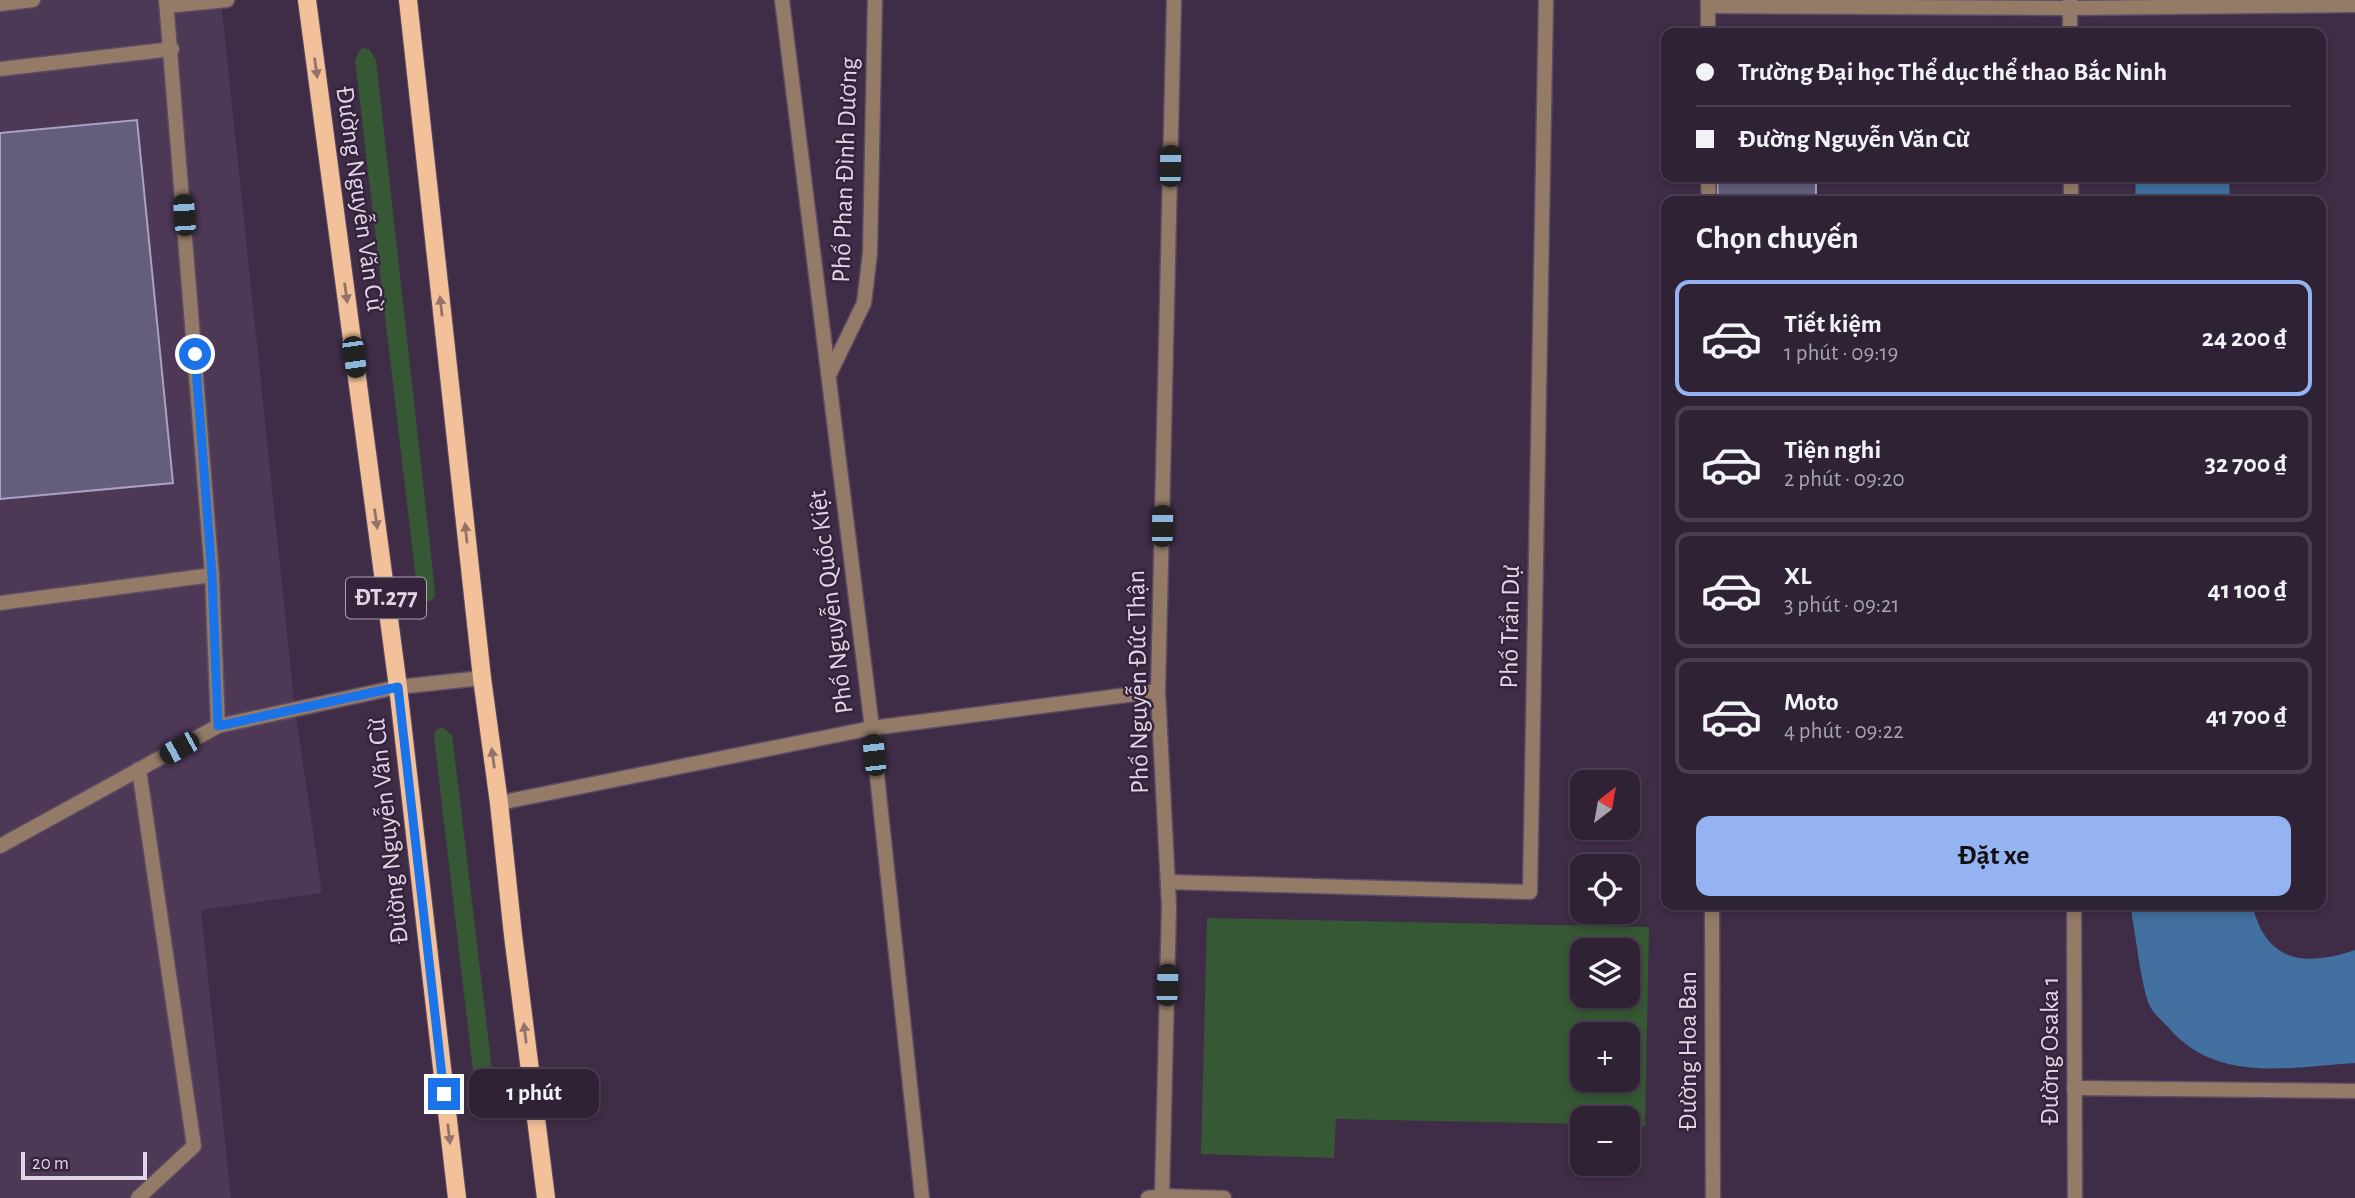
<!DOCTYPE html>
<html lang="vi">
<head>
<meta charset="utf-8">
<style>
	body { margin:0; font-family:"Alegreya Sans",sans-serif; background:#3b2f41; color:#f1f3f6; height:100vh; display:flex; flex-direction:column; font-size:26px; white-space:nowrap }
	* { box-sizing:border-box; margin:0 }
	p { font-size:23px; color:#a7a4ad }
	.icon { flex:none; width:38px; height:38px; fill:none; stroke:currentColor; stroke-width:2; stroke-linecap:round; stroke-linejoin:round }
	.map { position:relative; flex:1; overflow:hidden }
	.sheet { position:absolute; left:1661px; top:196px; width:665px; height:714px; display:flex; flex-direction:column; background:#2f2235; border-radius:14px; box-shadow:0 4px 10px #0003,0 0 0 2px #4a3f50 }
	.sheet>* { flex:none }
	.hud { position:absolute; left:1661px; top:28px; width:665px; height:154px; border-radius:14px; box-shadow:0 4px 10px #0003,0 0 0 2px #4a3f50; display:grid; align-content:center; height:154px; padding:0 35px; background:#2f2235 }
	.needle { width:46px; rotate:31deg }
	.tools { position:absolute; left:1570px; top:770px; display:grid; gap:14px }
	.tools a { display:grid; place-items:center; width:70px; height:70px; border-radius:14px; background:#2f2235; box-shadow:0 4px 10px #0003,0 0 0 2px #4a3f50; font-size:35px }
	.scale { position:absolute; left:21px; bottom:18px; width:126px; box-sizing:border-box; padding-left:7px; border:4px solid #e0d5e5; border-top:0; font-size:19px; line-height:24px; white-space:nowrap; color:#e0d5e5; -webkit-text-stroke:5px #35233c; paint-order:stroke }
	.end { position:absolute; width:32px; height:32px; margin:-16px; border:9px solid #1a73e8; background:#fff; box-shadow:0 0 0 4px #fff }
	.from { border-radius:50% }
	.bubble { position:absolute; height:49px; border-radius:14px; background:#2f2235; box-shadow:0 4px 10px #0003,0 0 0 2px #4a3f50; font-size:23px; font-weight:700; line-height:49px; text-align:center }
	.car { position:absolute; width:21px; height:42px; margin:-21px -10px; border-radius:9px; box-shadow:0 0 5px 2px #0007; background:linear-gradient(#222 24%,#8ab4d8 0 40%,#222 0 76%,#8ab4d8 0 86%,#222 0) }
	.hud b { display:flex; align-items:center; gap:24px; height:66px; font-size:26px }
	.hud b+b { border-top:2px solid #4a3f50 }
	.hud i { width:18px; height:18px; background:#f1f3f6 }
	ul { padding:0; list-style:none }
	li { display:flex; align-items:center; gap:21px; height:116px; margin:0 14px 10px; padding:0 21px; border:4px solid #4a3f50; border-radius:14px }
	li div { flex:1 }
	li b { display:block; font-size:26px }
	li em { font-style:normal; font-weight:700 }
	li.active { border-color:#95b2f1 }
	li>.icon { width:63px; height:63px; stroke-width:1.5 }
	h2 { padding:0 35px; font-size:32px; line-height:84px }
	.button { display:flex; gap:14px; margin-top:auto; padding:14px 35px }
	.button a { flex:1; height:80px; border-radius:14px; background:#95b2f1; color:#111; font-size:28px; font-weight:700; line-height:80px; text-align:center }
	.map>svg:first-child { display:block }
</style>
</head>
<body>
<div class="map">
<svg width="2355" height="1198" viewBox="0 0 2355 1198">
	<rect width="100%" height="100%" fill="#3f2d47"/>
	<path fill="#4d3856" d="M0 0H221L295 709 322 893 201 910 231 1198H0Z"/>
	<g fill="#365834" fill-rule="evenodd">
		<path d="M363 48 369 49 376 60 434 583 435 595 431 601C422 602 420 597 417 589L355 60 359 51Z"/>
		<path d="M442 727 452 735 453 742 493 1078 483 1090 474 1079 434 737 436 730Z"/>
		<path d="M1207 918 1649 927 1645 1126 1628 1125V1118H1582V1124L1336 1119 1334 1158 1201 1154ZM1582 950H1628V996H1582ZM1582 1034H1628V1080H1582Z"/>
	</g>
	<g fill="#4270a0">
		<path d="M2136 177H2229L2230 201H2135Z"/>
		<path d="M2131 905H2252C2255 913 2257 923 2262 931 2283 968 2321 961 2355 950V1063C2289 1067 2216 1084 2168 1027 2161 1020 2151 1011 2148 1002 2140 977 2137 943 2132 917Z"/>
	</g>
	<g fill="#655d7c" stroke="#aaa2c4" stroke-width="2">
		<path d="M137 120 173 483 0 499V133Z"/>
		<path d="M1717 177H1816V201H1718Z"/>
	</g>
	<g fill="none" stroke-linecap="round" stroke-linejoin="round">
		<g stroke="#5c4b63" stroke-width="17">
			<g id="lane">
				<path d="M0 4 33 0"/>
				<path d="M167 6 227 0"/>
				<path d="M0 69 172 49"/>
				<path d="M0 603 212 575"/>
				<path d="M0 846 218 726 212 575 166 0"/>
				<path d="M1162 1196 1224 1198"/>
				<path d="M138 1198 194 1146 139 769"/>
			</g>
		</g>
		<g stroke="#5c4b63" stroke-width="17">
			<g id="street">
				<path d="M782 0 872 728 922 1198"/>
				<path d="M1708 0V33"/>
				<path d="M2070 0V33"/>
				<path d="M1708 6 2070 8 2355 5"/>
				<path d="M1708 177 1709 201"/>
				<path d="M2071 177V201"/>
				<path d="M829 375 864 303 870 253 875 0"/>
				<path d="M218 726 398 687 482 678"/>
				<path d="M499 803 872 728 1158 691"/>
				<path d="M1168 882 1530 892 1546 0"/>
				<path d="M1712 905 1713 1198"/>
				<path d="M2074 905 2075 1198"/>
				<path d="M2074 1088 2355 1091"/>
				<path d="M1148 1198 1162 1196 1169 906 1158 691 1174 0"/>
			</g>
		</g>
		<g stroke="#5c4b63" stroke-width="20">
			<g id="primary">
				<path d="M307 0 398 687 457 1198"/>
				<path d="M408 0 482 678 499 803 513 935 546 1198"/>
			</g>
		</g>
		<use href="#lane" stroke="#947b68" stroke-width="14"/>
		<use href="#street" stroke="#947b68" stroke-width="14"/>
		<use href="#primary" stroke="#f2c099" stroke-width="18"/>
	</g>
	<defs><path id="oneway-solid" d="M-6-.8H1V-3.2L6.5 0L1 3.2V.8H-6Z" transform="scale(1.75)"/></defs>
	<g fill="#94726a">
		<use href="#oneway-solid" transform="translate(316 68) rotate(82)"/>
		<use href="#oneway-solid" transform="translate(346 293) rotate(82)"/>
		<use href="#oneway-solid" transform="translate(441 306) rotate(-96)"/>
		<use href="#oneway-solid" transform="translate(376 519) rotate(82)"/>
		<use href="#oneway-solid" transform="translate(466 533) rotate(-96)"/>
		<use href="#oneway-solid" transform="translate(493 758) rotate(-98)"/>
		<use href="#oneway-solid" transform="translate(525 1033) rotate(-97)"/>
		<use href="#oneway-solid" transform="translate(449 1134) rotate(83)"/>
	</g>
	<g fill="none" stroke-linecap="round" stroke-linejoin="round">
		<path stroke="#1a73e8" stroke-width="9" d="M195 354 212 575 218 726 398 687 444 1094"/>
	</g>
	<g text-anchor="middle" dominant-baseline="central" stroke-width="5" stroke-linejoin="round" paint-order="stroke">
		<rect fill="#35233c" stroke="#ada0b2" stroke-width="2" x="346" y="577.5" width="80" height="41" rx="5"/>
		<g font-size="24" font-weight="bold" fill="#e0d5e5">
			<text x="386" y="598">ĐT.277</text>
		</g>
		<g font-size="26" fill="#e0d5e5" stroke="#35233c">
			<text transform="translate(845 170) rotate(-88)">Phố Phan Đình Dương</text>
			<text transform="translate(360 199) rotate(82)">Đường Nguyễn Văn Cừ</text>
			<text transform="translate(831 602) rotate(-97)">Phố Nguyễn Quốc Kiệt</text>
			<text transform="translate(1510 627) rotate(-89)">Phố Trần Dự</text>
			<text transform="translate(1138 682) rotate(-91)">Phố Nguyễn Đức Thận</text>
			<text transform="translate(388 831) rotate(-96)">Đường Nguyễn Văn Cừ</text>
			<text transform="translate(1688 1051) rotate(-90)">Đường Hoa Ban</text>
			<text transform="translate(2050 1051) rotate(-90)">Đường Osaka 1</text>
		</g>
	</g>
</svg>
<div class="tools">
<a><svg class="needle" viewBox="-14 -14 28 28"><path d="M0-13l5 13h-10z" fill="#e53935"/><path d="M0 13l5-13h-10z" fill="#a7a4ad"/></svg></a>
<a><svg class="icon" aria-label="locate" viewBox="0 0 24 24"><circle cx="12" cy="12" r="6"/><path d="M12 2v4M12 18v4M2 12h4M18 12h4"/></svg></a>
<a><svg class="icon" aria-label="layers" viewBox="0 0 24 24"><path d="M12 4l9 5-9 5-9-5zM3 14l9 5 9-5"/></svg></a>
<a>+</a>
<a>−</a>
</div>
<div class="scale">20 m</div>
<i class="end from" style="left:195px;top:354px"></i>
<i class="end" style="left:444px;top:1094px"></i>
<div class="bubble" style="left:469px;top:1069px;width:130px">1 phút</div>
<i class="car" style="left:1170px;top:166px;rotate:1deg"></i>
<i class="car" style="left:184px;top:215px;rotate:356deg"></i>
<i class="car" style="left:354px;top:357px;rotate:172deg"></i>
<i class="car" style="left:1162px;top:526px;rotate:1deg"></i>
<i class="car" style="left:179px;top:748px;rotate:241deg"></i>
<i class="car" style="left:874px;top:755px;rotate:354deg"></i>
<i class="car" style="left:1167px;top:985px;rotate:2deg"></i>
<div class="hud">
<b><i class="from"></i>Trường Đại học Thể dục thể thao Bắc Ninh</b>
<b><i></i>Đường Nguyễn Văn Cừ</b>
</div>
<section class="sheet">
<h2>Chọn chuyến</h2>
<ul>
<li class="active"><svg class="icon" aria-label="car" viewBox="0 0 24 24"><path d="M5 17H2v-5l4-1 3-4h7l3 4 3 1v5h-3M9 17h6M6 11h13"/><circle cx="7" cy="17" r="2"/><circle cx="17" cy="17" r="2"/></svg><div><b>Tiết kiệm</b><p>1 phút · 09:19</p></div><em>24 200 ₫</em></li>
<li><svg class="icon" aria-label="car" viewBox="0 0 24 24"><path d="M5 17H2v-5l4-1 3-4h7l3 4 3 1v5h-3M9 17h6M6 11h13"/><circle cx="7" cy="17" r="2"/><circle cx="17" cy="17" r="2"/></svg><div><b>Tiện nghi</b><p>2 phút · 09:20</p></div><em>32 700 ₫</em></li>
<li><svg class="icon" aria-label="car" viewBox="0 0 24 24"><path d="M5 17H2v-5l4-1 3-4h7l3 4 3 1v5h-3M9 17h6M6 11h13"/><circle cx="7" cy="17" r="2"/><circle cx="17" cy="17" r="2"/></svg><div><b>XL</b><p>3 phút · 09:21</p></div><em>41 100 ₫</em></li>
<li><svg class="icon" aria-label="car" viewBox="0 0 24 24"><path d="M5 17H2v-5l4-1 3-4h7l3 4 3 1v5h-3M9 17h6M6 11h13"/><circle cx="7" cy="17" r="2"/><circle cx="17" cy="17" r="2"/></svg><div><b>Moto</b><p>4 phút · 09:22</p></div><em>41 700 ₫</em></li>
</ul>
<div class="button"><a>Đặt xe</a></div>
</section>
</div>
</body>
</html>
